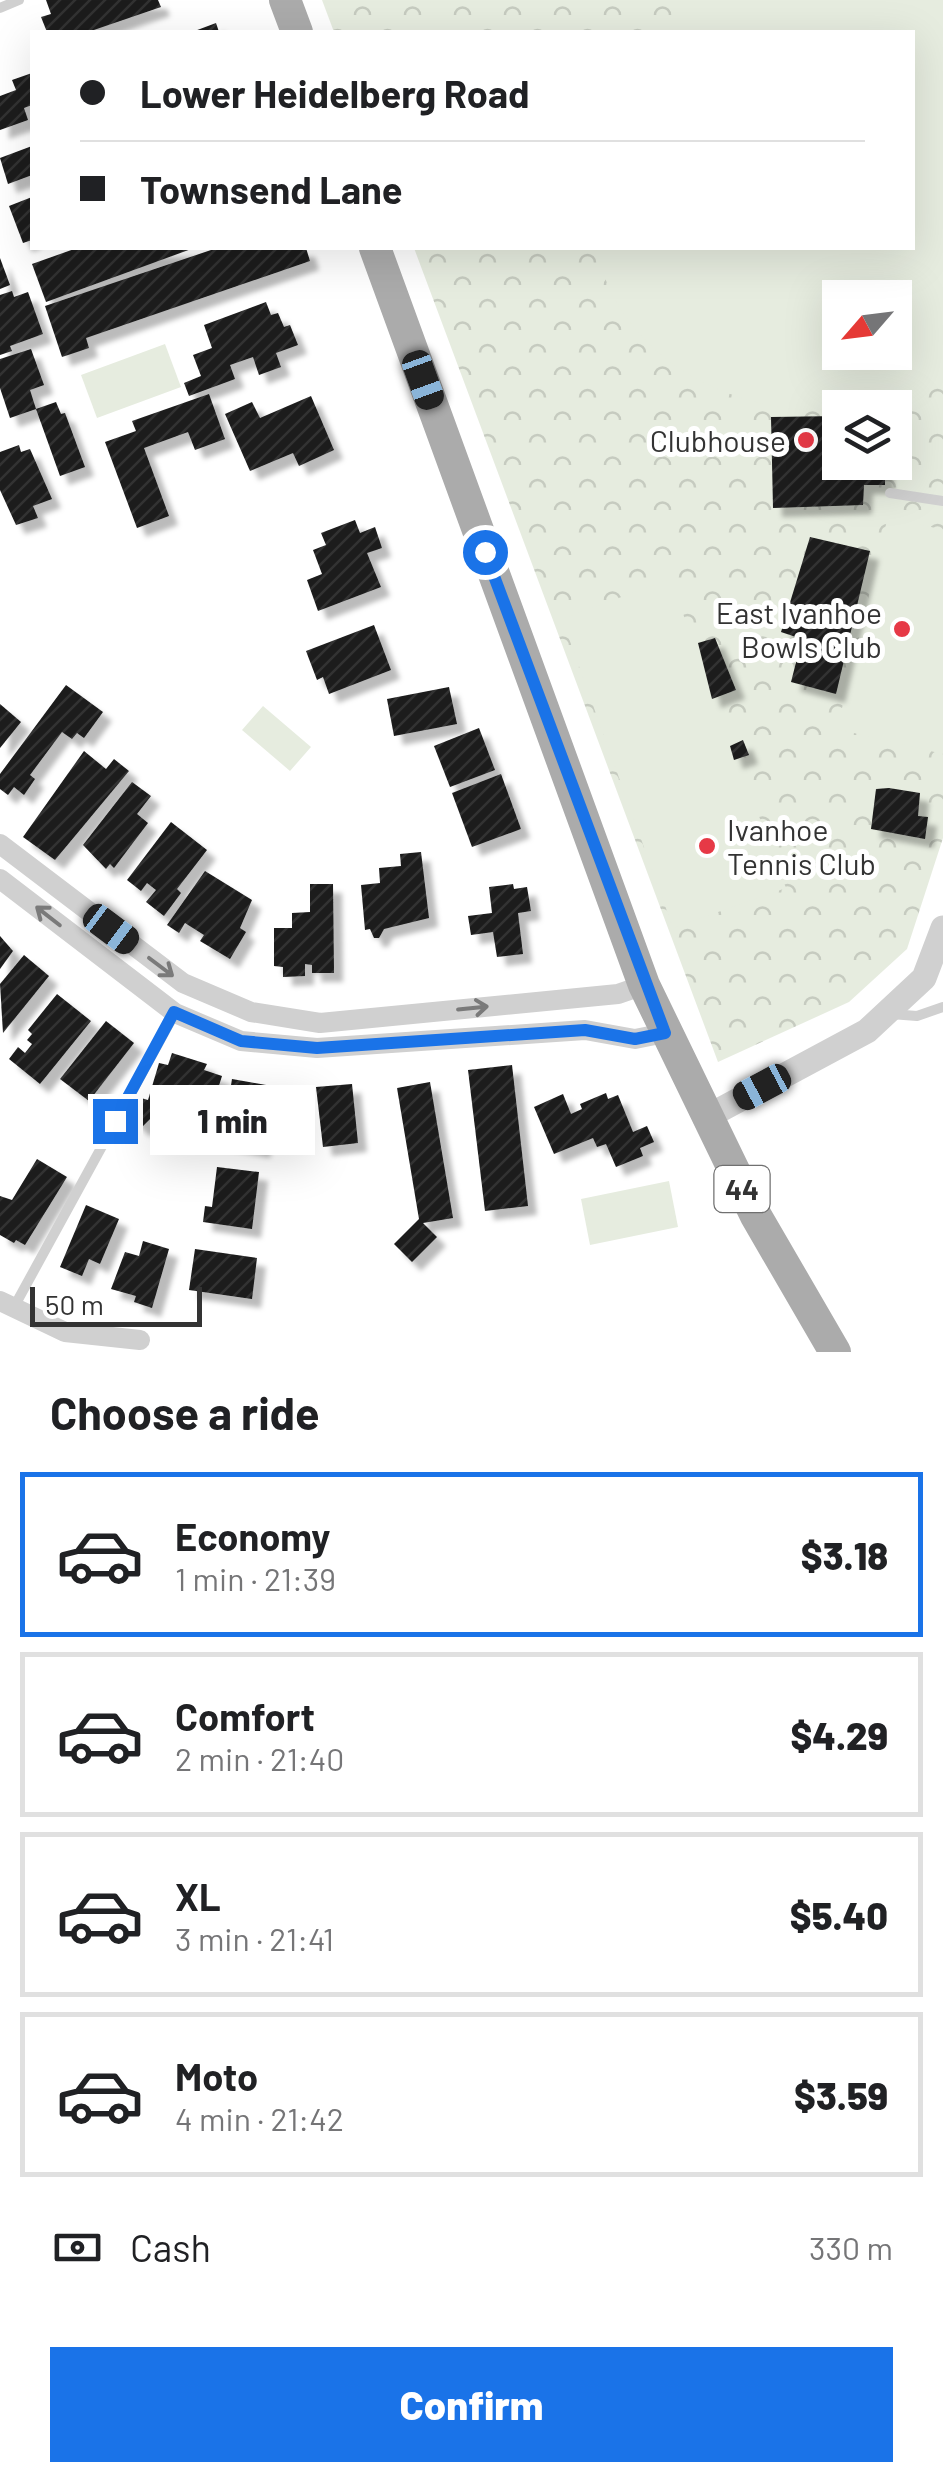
<!DOCTYPE html>
<html lang="en">
<head>
<meta charset="utf-8">
<style>
	body { margin:0; font-family:Barlow,sans-serif; background:#f6f6f6; color:#202124; height:100vh; display:flex; flex-direction:column; font-size:38px; white-space:nowrap }
	* { box-sizing:border-box; margin:0 }
	p { font-size:32px; color:#757577 }
	.icon { flex:none; width:55px; height:55px; fill:none; stroke:currentColor; stroke-width:2; stroke-linecap:round; stroke-linejoin:round }
	.map { position:relative; height:1352px; overflow:hidden }
	.panel { display:flex; flex-direction:column; background:#fff; flex:1 }
	.panel>* { flex:none }
	.banner { position:absolute; left:30px; top:30px; width:885px; height:220px; border-radius:0px; box-shadow:0 10px 40px #0002; display:grid; align-content:center; height:220px; padding:0 50px; background:#fff }
	.needle { width:65px; rotate:242deg }
	.buttons { position:absolute; left:822px; top:280px; display:grid; gap:20px }
	.buttons a { display:grid; place-items:center; width:90px; height:90px; border-radius:0px; background:#fff; box-shadow:0 10px 40px #0002; font-size:50px }
	.scale { position:absolute; left:30px; bottom:25px; width:172px; box-sizing:border-box; padding-left:10px; border:5px solid #333; border-top:0; font-size:28px; line-height:35px; white-space:nowrap; color:#333; -webkit-text-stroke:8px #fff; paint-order:stroke }
	.end { position:absolute; width:45px; height:45px; margin:-22px; border:12px solid #1a73e8; background:#fff; box-shadow:0 0 0 5px #fff }
	.from { border-radius:50% }
	.bubble { position:absolute; height:70px; border-radius:0px; background:#fff; box-shadow:0 10px 40px #0002; font-size:32px; font-weight:800; line-height:70px; text-align:center }
	.car { position:absolute; width:30px; height:60px; margin:-30px -15px; border-radius:12px; box-shadow:0 0 8px 2px #0007; background:linear-gradient(#222 24%,#8ab4d8 0 40%,#222 0 76%,#8ab4d8 0 86%,#222 0) }
	.banner b { display:flex; align-items:center; gap:35px; height:95px; font-size:38px }
	.banner b+b { border-top:2px solid #e0e0e0 }
	.banner i { width:25px; height:25px; background:#202124 }
	ul { padding:0; list-style:none }
	li { display:flex; align-items:center; gap:30px; height:165px; margin:0 20px 15px; padding:0 30px; border:5px solid #e0e0e0; border-radius:0px }
	li div { flex:1 }
	li b { display:block; font-size:38px }
	li em { font-style:normal; font-weight:800 }
	li.active { border-color:#1a73e8 }
	li>.icon { width:90px; height:90px; stroke-width:1.5 }
	h2 { padding:0 50px; font-size:45px; line-height:120px }
	.pay { display:flex; align-items:center; gap:25px; height:110px; padding:0 50px; font-size:38px }
	.pay p { margin-inline-start:auto }
	.action { display:flex; gap:20px; margin-top:auto; padding:20px 50px }
	.action a { flex:1; height:115px; border-radius:0px; background:#1a73e8; color:#fff; font-size:40px; font-weight:800; line-height:115px; text-align:center }
	.map>svg:first-child { display:block }
</style>
</head>
<body>
<div class="map">
<svg width="943" height="1352" viewBox="0 0 943 1352">
	<defs>
		<pattern id="park-crowns" width="20" height="18" patternUnits="userSpaceOnUse" patternTransform="scale(2.5)"><rect width="20" height="18" fill="#e6ecdf"/><path d="M2 6a3 3 0 1 1 6 0M12 15a3 3 0 1 1 6 0" fill="none" stroke="#c6cbc0"/></pattern>
		<pattern id="building-hatch" width="6" height="6" patternUnits="userSpaceOnUse" patternTransform="scale(2.5)"><rect width="6" height="6" fill="#1a1a1a"/><path d="M-1 1l2-2M0 6l6-6M5 7l2-2" fill="none" stroke="#333"/></pattern>
		<filter id="shadow"><feDropShadow dx="9" dy="9" stdDeviation="2.5" flood-color="#0004"/></filter>
	</defs>
	<rect width="100%" height="100%" fill="#fff"/>
	<path fill="url(#park-crowns)" fill-rule="evenodd" d="M322 0H943V838L907 949 849 1002 718 1062 414 248H912V32H334ZM840 298H895V352H840ZM840 408H895V462H840Z"/>
	<g fill="#e6ecdf" fill-rule="evenodd">
		<path d="M699 0H943V367C925 378 903 396 883 402 767 433 622 373 596 248H912V32H665ZM840 298H895V352H840Z"/>
		<path d="M430 2 451 4 446 32 430 30Z"/>
		<path d="M165 344 181 387 97 418 81 375Z"/>
		<path d="M888 516 943 530V754L837 729Z"/>
		<path d="M670 579 786 888 673 928 562 619Z"/>
		<path d="M263 706 311 747 290 771 242 730Z"/>
		<path d="M669 1181 678 1227 590 1245 581 1199Z"/>
	</g>
	<g fill="url(#building-hatch)" filter="url(#shadow)">
		<path d="M46 0H158L161 7 88 32H47L41 17 51 14Z"/>
		<path d="M216 23 219 32H192Z"/>
		<path d="M32 73V105L24 108 28 120 0 130V96L16 90 12 80Z"/>
		<path d="M32 146V175L8 184 0 158Z"/>
		<path d="M32 197V240L23 243 9 206Z"/>
		<path d="M77 248H194L46 302 32 264Z"/>
		<path d="M217 248H306L310 261 86 338 89 348 62 357 45 306Z"/>
		<path d="M0 258 10 285 0 289Z"/>
		<path d="M12 291 14 297 28 292 43 334 10 346 12 351 0 355V295Z"/>
		<path d="M266 302 271 315 278 313 284 327 290 325 298 345 276 353 281 367 259 375 253 357 230 365 235 379 189 396 184 383 201 376 193 355 212 348 204 325Z"/>
		<path d="M31 349 44 385 30 390 36 409 10 418 0 388V359Z"/>
		<path d="M209 394 225 439 195 450 188 432 144 448 169 516 137 528 105 442 136 431 132 421Z"/>
		<path d="M311 396 334 450 299 466 293 453 250 471 225 414 252 402 260 418Z"/>
		<path d="M56 402 61 414 65 413 85 467 60 476 36 409Z"/>
		<path d="M840 416V462H885V485H864L863 505 773 508 771 417Z"/>
		<path d="M19 445 21 452 30 449 52 499 33 506 38 518 16 525 0 490V452Z"/>
		<path d="M355 520 360 533 375 527 382 548 367 553 381 587 318 611 307 580 322 574 313 550 326 545 321 533Z"/>
		<path d="M810 537 870 551 836 694 791 682 802 639 781 632Z"/>
		<path d="M374 625 391 670 329 694 323 677 317 680 306 651Z"/>
		<path d="M715 638 736 690 712 699 698 643Z"/>
		<path d="M66 685 103 712 84 738 77 733 72 739 62 732 30 775 35 779 24 795 14 787 8 795 0 789V774Z"/>
		<path d="M449 687 457 724 394 736 387 699Z"/>
		<path d="M0 704 21 722 0 748Z"/>
		<path d="M479 728 495 770 450 787 434 746Z"/>
		<path d="M743 740 749 755 734 760 730 746Z"/>
		<path d="M84 751 106 769 114 759 129 771 55 860 23 837Z"/>
		<path d="M501 774 521 829 472 847 452 793Z"/>
		<path d="M132 782 151 796 137 814 148 823 114 868 110 864 106 869 83 845Z"/>
		<path d="M889 788 920 793 918 816 928 817 925 839 871 829 876 789Z"/>
		<path d="M171 822 207 850 177 889 181 893 164 916 146 902 156 890 147 883 141 891 127 880Z"/>
		<path d="M421 852 429 918 384 929 379 938H374L370 929 365 930 361 885 380 883 379 868 401 866 400 854Z"/>
		<path d="M205 871 252 900 240 928 246 932 230 959 200 941 204 935 185 923 179 933 167 925Z"/>
		<path d="M310 884H333L334 973H312V965L305 964V976L283 977V967L274 966V928H292V913L310 912Z"/>
		<path d="M513 884 514 889 527 887 531 911 518 913 523 954 497 957 493 932 471 935 468 916 492 913 489 887Z"/>
		<path d="M0 936 13 951 0 969Z"/>
		<path d="M24 955 49 976 3 1033 0 984Z"/>
		<path d="M57 994 91 1021 40 1084 9 1059 18 1047 25 1053 32 1044 27 1040 32 1034 28 1030Z"/>
		<path d="M106 1021 134 1043 89 1101 60 1079Z"/>
		<path d="M172 1053 207 1064 204 1070 222 1076 211 1111 204 1109 195 1141 157 1129 161 1115 155 1114 141 1128 127 1113 141 1098 148 1100 159 1063 168 1065Z"/>
		<path d="M512 1065 528 1206 485 1211 468 1070Z"/>
		<path d="M232 1079 272 1086 261 1149 222 1141Z"/>
		<path d="M430 1082 453 1218 423 1223 437 1237 412 1262 394 1244 419 1219 397 1088Z"/>
		<path d="M352 1084 358 1143 323 1147 316 1087Z"/>
		<path d="M606 1093 608 1099 618 1095 633 1132 647 1126 654 1142 640 1148 643 1156 616 1167 606 1144 597 1147 593 1138 554 1154 534 1107 563 1094 571 1114 582 1109 580 1104Z"/>
		<path d="M37 1159 67 1177 25 1245 16 1240 14 1243 0 1235V1196L12 1200Z"/>
		<path d="M217 1167 259 1172 252 1229 203 1222 205 1206 212 1207Z"/>
		<path d="M86 1205 119 1219 100 1264 89 1259 82 1276 60 1267Z"/>
		<path d="M143 1241 169 1249 152 1308 134 1302 136 1296 111 1289 125 1252 139 1256Z"/>
		<path d="M195 1249 257 1258 252 1299 189 1290Z"/>
	</g>
	<g fill="none" stroke-linecap="round" stroke-linejoin="round">
		<g stroke="#d0d0d0" stroke-width="10">
			<path d="M0 8 19 0"/>
			<path d="M890 493 943 501"/>
			<path d="M891 1014 917 1016 943 1007"/>
			<path d="M14 1307 175 1013"/>
		</g>
		<g stroke="#d0d0d0" stroke-width="20">
			<path d="M0 844 183 983 251 1012 320 1023 618 994 644 985"/>
			<path d="M0 879 175 1013 241 1041 317 1048 585 1030 635 1039 665 1033"/>
			<path d="M0 1301 65 1332 140 1340"/>
		</g>
		<path stroke="#d0d0d0" stroke-width="25" d="M705 1118 867 1031 924 978 943 928"/>
		<g stroke="#ababab" stroke-width="32">
			<path d="M285 0 297 32"/>
			<path d="M375 248 644 985 756 1216 835 1352"/>
		</g>
	</g>
	<defs><path id="oneway-shaft" d="M-6 0H5M1.5-3L5.5 0L1.5 3" fill="none" stroke-width="1.6" stroke-linecap="round" stroke-linejoin="round" transform="scale(2.5)"/></defs>
	<g stroke="#7a7a7a">
		<use href="#oneway-shaft" transform="translate(48 916) rotate(-142)"/>
		<use href="#oneway-shaft" transform="translate(161 967) rotate(37)"/>
		<use href="#oneway-shaft" transform="translate(473 1008) rotate(-6)"/>
	</g>
	<g fill="none" stroke-linecap="round" stroke-linejoin="round">
		<path stroke="#1a73e8" stroke-width="12" d="M115 1121 174 1012 241 1041 317 1048 585 1030 635 1039 665 1033 485 552"/>
	</g>
	<g fill="#e63946" stroke="#fff" stroke-width="4">
		<circle cx="806" cy="440" r="10"/>
		<circle cx="902" cy="629" r="10"/>
		<circle cx="707" cy="846" r="10"/>
	</g>
	<g text-anchor="middle" dominant-baseline="central" stroke-width="10" stroke-linejoin="round" paint-order="stroke">
		<rect fill="#fff" stroke="#707070" stroke-width="2.5" x="714.5" y="1166" width="55" height="46" rx="8"/>
		<g font-size="28" font-weight="bold" fill="#333">
			<text x="742" y="1189">44</text>
		</g>
		<g font-size="30" fill="#333" stroke="#fff" text-anchor="end">
			<text x="786" y="440">Clubhouse</text>
			<text x="882" y="612">East Ivanhoe<tspan x="882" dy="34">Bowls Club</tspan></text>
			<text x="727" y="829" text-anchor="start">Ivanhoe<tspan x="727" dy="34">Tennis Club</tspan></text>
		</g>
	</g>
</svg>
<div class="buttons">
<a><svg class="needle" viewBox="-14 -14 28 28"><path d="M0-13l5 13h-10z" fill="#e53935"/><path d="M0 13l5-13h-10z" fill="#757577"/></svg></a>
<a><svg class="icon" aria-label="layers" viewBox="0 0 24 24"><path d="M12 4l9 5-9 5-9-5zM3 14l9 5 9-5"/></svg></a>
</div>
<div class="scale">50 m</div>
<i class="end from" style="left:485px;top:552px"></i>
<i class="end" style="left:115px;top:1121px"></i>
<div class="bubble" style="left:150px;top:1085px;width:165px">1 min</div>
<i class="car" style="left:423px;top:380px;rotate:160deg"></i>
<i class="car" style="left:111px;top:929px;rotate:127deg"></i>
<i class="car" style="left:762px;top:1087px;rotate:242deg"></i>
<div class="banner">
<b><i class="from"></i>Lower Heidelberg Road</b>
<b><i></i>Townsend Lane</b>
</div>
</div>
<section class="panel">
<h2>Choose a ride</h2>
<ul>
<li class="active"><svg class="icon" aria-label="car" viewBox="0 0 24 24"><path d="M5 17H2v-5l4-1 3-4h7l3 4 3 1v5h-3M9 17h6M6 11h13"/><circle cx="7" cy="17" r="2"/><circle cx="17" cy="17" r="2"/></svg><div><b>Economy</b><p>1 min · 21:39</p></div><em>$3.18</em></li>
<li><svg class="icon" aria-label="car" viewBox="0 0 24 24"><path d="M5 17H2v-5l4-1 3-4h7l3 4 3 1v5h-3M9 17h6M6 11h13"/><circle cx="7" cy="17" r="2"/><circle cx="17" cy="17" r="2"/></svg><div><b>Comfort</b><p>2 min · 21:40</p></div><em>$4.29</em></li>
<li><svg class="icon" aria-label="car" viewBox="0 0 24 24"><path d="M5 17H2v-5l4-1 3-4h7l3 4 3 1v5h-3M9 17h6M6 11h13"/><circle cx="7" cy="17" r="2"/><circle cx="17" cy="17" r="2"/></svg><div><b>XL</b><p>3 min · 21:41</p></div><em>$5.40</em></li>
<li><svg class="icon" aria-label="car" viewBox="0 0 24 24"><path d="M5 17H2v-5l4-1 3-4h7l3 4 3 1v5h-3M9 17h6M6 11h13"/><circle cx="7" cy="17" r="2"/><circle cx="17" cy="17" r="2"/></svg><div><b>Moto</b><p>4 min · 21:42</p></div><em>$3.59</em></li>
</ul>
<div class="pay"><svg class="icon" aria-label="cash" viewBox="0 0 24 24"><path d="M3 7h18v10H3z"/><circle cx="12" cy="12" r="2"/></svg>Cash<p>330 m</p></div>
<div class="action"><a>Confirm</a></div>
</section>
</body>
</html>
